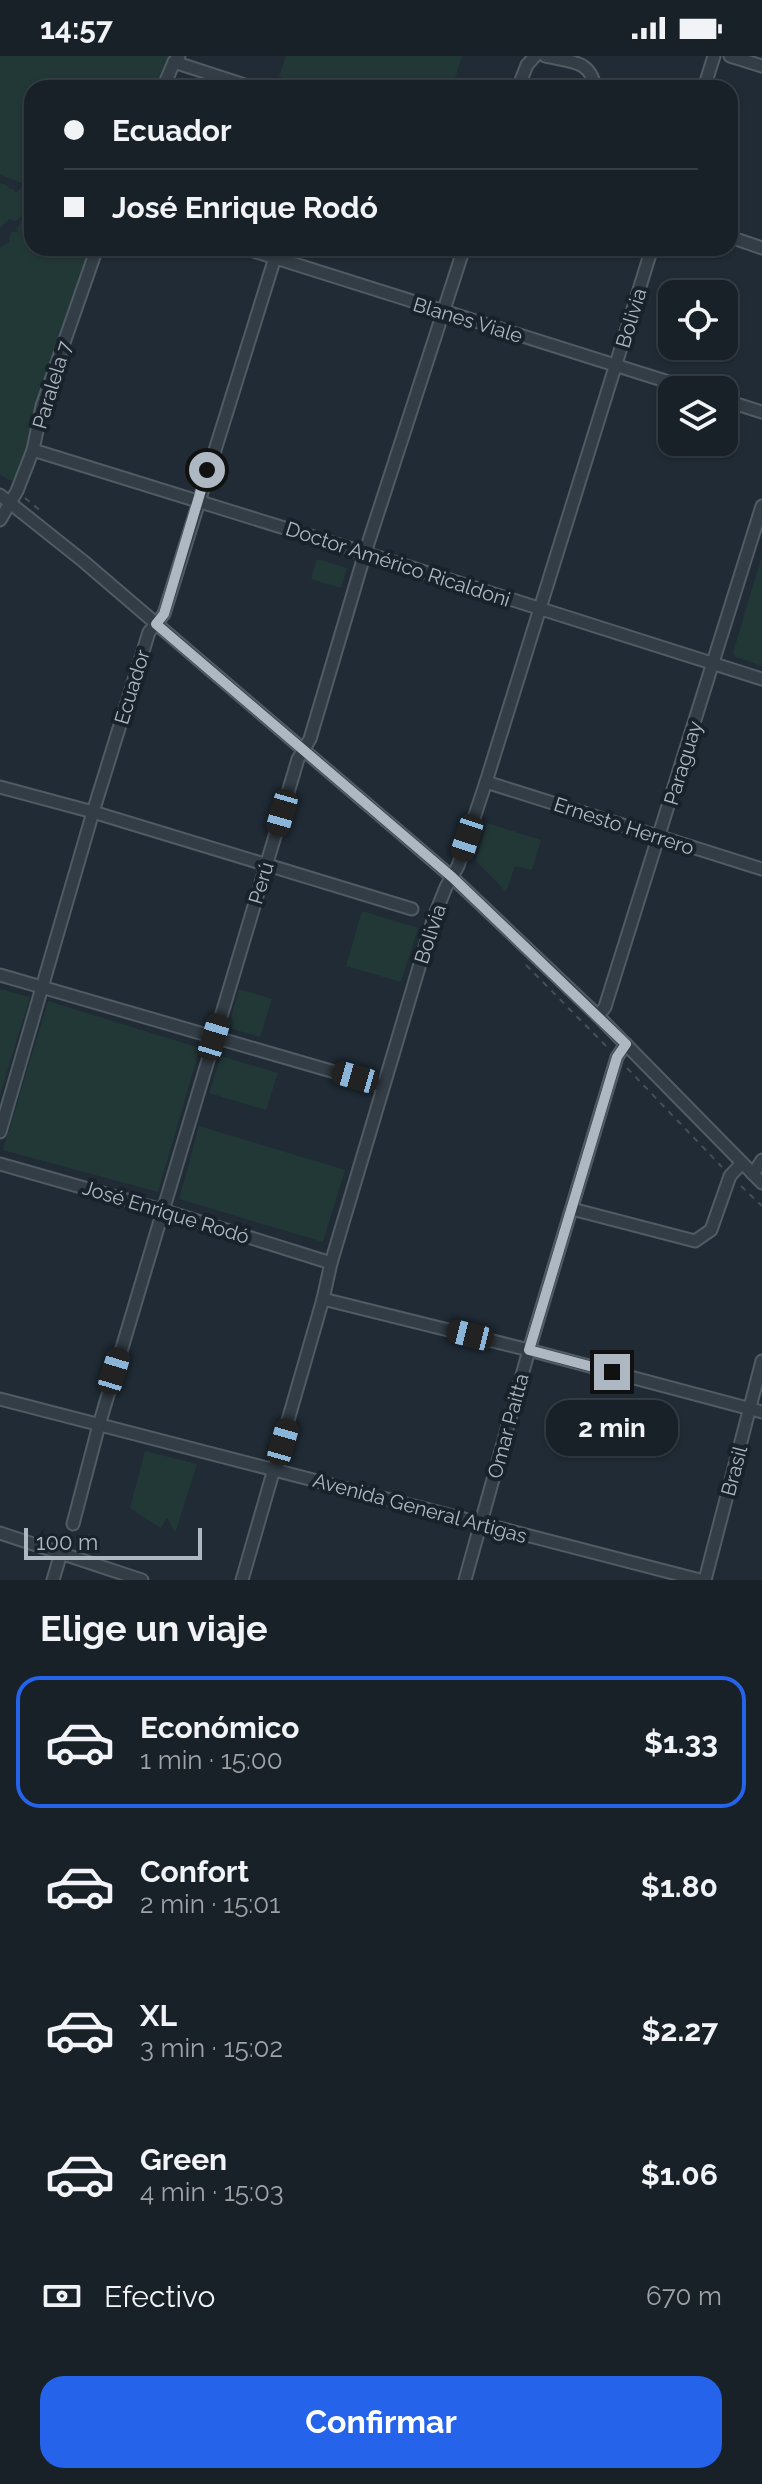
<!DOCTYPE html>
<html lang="es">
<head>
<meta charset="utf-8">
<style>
	body { margin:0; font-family:Raleway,sans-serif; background:#252d34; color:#f1f3f6; height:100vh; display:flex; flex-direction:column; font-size:30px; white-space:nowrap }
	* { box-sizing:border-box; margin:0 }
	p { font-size:26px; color:#9fa3a8 }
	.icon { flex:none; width:44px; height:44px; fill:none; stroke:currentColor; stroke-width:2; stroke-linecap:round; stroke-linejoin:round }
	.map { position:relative; height:1524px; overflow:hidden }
	.panel { display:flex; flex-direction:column; background:#182028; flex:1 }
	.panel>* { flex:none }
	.hud { position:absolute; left:24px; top:24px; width:714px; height:176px; border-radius:24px; box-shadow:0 2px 6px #0004,0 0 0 2px #363e45; display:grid; align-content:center; height:176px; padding:0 40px; background:#182028 }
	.buttons { position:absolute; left:658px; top:224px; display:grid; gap:16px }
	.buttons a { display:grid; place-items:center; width:80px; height:80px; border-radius:16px; background:#182028; box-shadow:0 2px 6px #0004,0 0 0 2px #363e45; font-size:40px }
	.scale { position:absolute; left:24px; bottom:20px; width:178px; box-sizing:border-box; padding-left:8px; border:4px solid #adb8c3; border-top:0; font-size:22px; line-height:28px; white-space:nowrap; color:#adb8c3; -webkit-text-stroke:6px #19222a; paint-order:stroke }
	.end { position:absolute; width:36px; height:36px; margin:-18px; border:10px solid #adb8c3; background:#111; box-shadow:0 0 0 4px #111 }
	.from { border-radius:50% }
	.bubble { position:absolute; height:56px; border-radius:24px; background:#182028; box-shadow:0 2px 6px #0004,0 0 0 2px #363e45; font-size:26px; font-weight:700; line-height:56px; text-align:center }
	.car { position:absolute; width:24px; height:48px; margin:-24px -12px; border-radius:10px; box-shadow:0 0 6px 2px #0007; background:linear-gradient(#222 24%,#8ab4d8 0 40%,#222 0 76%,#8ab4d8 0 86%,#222 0) }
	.hud b { display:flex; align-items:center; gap:28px; height:76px; font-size:30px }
	.hud b+b { border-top:2px solid #363e45 }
	.hud i { width:20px; height:20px; background:#f1f3f6 }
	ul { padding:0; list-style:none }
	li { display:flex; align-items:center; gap:24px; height:132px; margin:0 16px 12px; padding:0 24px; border:4px solid transparent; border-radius:24px }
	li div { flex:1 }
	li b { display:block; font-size:30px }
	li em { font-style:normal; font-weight:700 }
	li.selected { border-color:#2563eb }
	li>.icon { width:72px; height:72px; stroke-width:1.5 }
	h2 { padding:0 40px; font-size:36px; line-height:96px }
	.pay { display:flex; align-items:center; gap:20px; height:88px; padding:0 40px; font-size:30px }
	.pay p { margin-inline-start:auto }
	.button { display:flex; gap:16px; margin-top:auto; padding:16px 40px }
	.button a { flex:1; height:92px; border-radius:24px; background:#2563eb; color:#fff; font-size:32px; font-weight:700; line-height:92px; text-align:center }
	.status { display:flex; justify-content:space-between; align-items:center; height:56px; padding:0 40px; background:#182028; direction:ltr }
	.status svg { height:22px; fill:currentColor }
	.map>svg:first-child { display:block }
</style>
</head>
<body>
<div class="status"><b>14:57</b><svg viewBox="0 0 49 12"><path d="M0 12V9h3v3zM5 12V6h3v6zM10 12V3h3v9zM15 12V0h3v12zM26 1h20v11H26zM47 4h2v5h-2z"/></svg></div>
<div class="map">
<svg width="762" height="1524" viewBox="0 0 762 1524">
	<rect width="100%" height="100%" fill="#202b35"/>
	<g fill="#223837">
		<path d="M0 0H176L159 32H32V192H90L35 349 23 404 15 424H9L0 418V192L9 186 11 176H18L17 172 25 159 15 165 9 163 0 172V127L7 129 9 133H13L16 137 25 128 0 119Z"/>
		<path d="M286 0H462L452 32H313L279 21Z"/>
		<path d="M762 499V610L736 601 733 597Z"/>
		<path d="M317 503 347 512 341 532 311 523Z"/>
		<path d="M487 767 541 784 532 814 515 810 506 836 476 805Z"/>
		<path d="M362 855 418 872 401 926 346 910Z"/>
		<path d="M0 933 30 941 0 1039Z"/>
		<path d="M239 933 272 943 260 981 232 973 229 967Z"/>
		<path d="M48 945 200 992 158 1136 3 1094Z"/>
		<path d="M221 1000 278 1017 266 1054 209 1037Z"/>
		<path d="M199 1070 345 1114 323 1186 179 1143Z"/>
		<path d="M145 1395 197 1408 175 1477 167 1462 161 1472 130 1452Z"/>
	</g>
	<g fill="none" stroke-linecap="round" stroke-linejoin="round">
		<g stroke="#505b64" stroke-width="15">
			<g id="minor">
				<path d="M545 0C569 6 591 3 595 32"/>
				<path d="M730 0 762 10"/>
				<path d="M174 6 254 32"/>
				<path d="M163 32 174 6 179 0"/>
				<path d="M518 32 527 9 535 0"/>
				<path d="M704 32 714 0"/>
				<path d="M730 181 762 192"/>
				<path d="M244 192 694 334"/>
				<path d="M724 344 762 356"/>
				<path d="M33 394 365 497 762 623"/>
				<path d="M0 439 83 505 452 821 598 960 762 1127"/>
				<path d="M0 464 17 435 33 394 42 350 97 192"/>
				<path d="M486 726 762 813"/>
				<path d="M0 731 93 756 412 853"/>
				<path d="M0 919 383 1030"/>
				<path d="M598 960 605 951 762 450"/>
				<path d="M0 1076 93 756 149 576 164 558 278 192"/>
				<path d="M0 1108 162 1154 331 1207"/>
				<path d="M753 1118 762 1104"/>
				<path d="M572 1153 695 1185 711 1174 730 1120 742 1107"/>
				<path d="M323 1243 529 1294 762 1356"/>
				<path d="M0 1343 700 1524"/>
				<path d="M73 1468 99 1369 298 703 310 683 365 497 464 192"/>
				<path d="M0 1477 142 1524"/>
				<path d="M53 1524 61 1497"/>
				<path d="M242 1524 323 1243 331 1207 434 861 446 831 458 810 486 726 652 192"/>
				<path d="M465 1524 529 1294 617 1001 626 988"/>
				<path d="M705 1524 762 1305"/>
			</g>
		</g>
		<g stroke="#3f5353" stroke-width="2" stroke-dasharray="6 6" stroke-linecap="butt">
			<path d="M25 442 42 456"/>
			<path d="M526 909 609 993"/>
			<path d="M627 1012 722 1111"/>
			<path d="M741 1130 762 1150"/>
		</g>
		<use href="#minor" stroke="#333d46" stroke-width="11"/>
	</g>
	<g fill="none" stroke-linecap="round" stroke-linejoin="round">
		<path stroke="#adb8c3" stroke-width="10" d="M207 414 164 558 156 568 452 821 626 988 617 1001 529 1294 612 1316"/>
	</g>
	<g text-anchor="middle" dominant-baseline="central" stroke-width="8" stroke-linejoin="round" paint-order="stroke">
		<g font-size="20" fill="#adb8c3" stroke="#19222a">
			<text transform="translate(631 262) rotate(-73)">Bolivia</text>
			<text transform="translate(468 264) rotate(17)">Blanes Viale</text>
			<text transform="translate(52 329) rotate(-73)">Paralela 7</text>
			<text transform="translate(398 508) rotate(18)">Doctor Américo Ricaldoni</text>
			<text transform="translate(132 631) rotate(-73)">Ecuador</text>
			<text transform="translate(683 707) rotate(-73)">Paraguay</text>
			<text transform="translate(624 770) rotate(18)">Ernesto Herrero</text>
			<text transform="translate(261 827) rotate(-73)">Perú</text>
			<text transform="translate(430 878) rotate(-72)">Bolivia</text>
			<text transform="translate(166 1156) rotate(17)">José Enrique Rodó</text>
			<text transform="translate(508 1370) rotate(-75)">Omar Paitta</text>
			<text transform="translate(734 1415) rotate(-75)">Brasil</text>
			<text transform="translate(420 1452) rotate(15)">Avenida General Artigas</text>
		</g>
	</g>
</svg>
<div class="buttons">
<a><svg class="icon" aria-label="locate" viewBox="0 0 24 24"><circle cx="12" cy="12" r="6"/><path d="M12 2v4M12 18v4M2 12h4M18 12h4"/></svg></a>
<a><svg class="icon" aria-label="layers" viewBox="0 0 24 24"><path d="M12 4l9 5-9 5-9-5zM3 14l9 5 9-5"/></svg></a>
</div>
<div class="scale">100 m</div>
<i class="end from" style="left:207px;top:414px"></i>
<i class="end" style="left:612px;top:1316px"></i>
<div class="bubble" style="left:546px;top:1344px;width:132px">2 min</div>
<i class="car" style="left:282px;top:757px;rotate:196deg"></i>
<i class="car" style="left:467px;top:782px;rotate:198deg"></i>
<i class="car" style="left:214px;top:981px;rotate:17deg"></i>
<i class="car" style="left:355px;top:1021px;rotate:286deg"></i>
<i class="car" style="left:470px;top:1279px;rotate:284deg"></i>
<i class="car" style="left:114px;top:1315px;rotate:17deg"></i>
<i class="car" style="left:283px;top:1386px;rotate:16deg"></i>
<div class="hud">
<b><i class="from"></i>Ecuador</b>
<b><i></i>José Enrique Rodó</b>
</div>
</div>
<section class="panel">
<h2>Elige un viaje</h2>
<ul>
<li class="selected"><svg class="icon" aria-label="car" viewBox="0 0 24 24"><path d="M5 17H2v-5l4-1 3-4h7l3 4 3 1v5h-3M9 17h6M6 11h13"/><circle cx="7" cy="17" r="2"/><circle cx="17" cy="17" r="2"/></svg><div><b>Económico</b><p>1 min · 15:00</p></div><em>$1.33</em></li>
<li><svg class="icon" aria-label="car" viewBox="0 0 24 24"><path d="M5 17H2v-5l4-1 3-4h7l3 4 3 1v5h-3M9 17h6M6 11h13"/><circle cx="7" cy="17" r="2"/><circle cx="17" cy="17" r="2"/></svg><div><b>Confort</b><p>2 min · 15:01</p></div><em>$1.80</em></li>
<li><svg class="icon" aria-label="car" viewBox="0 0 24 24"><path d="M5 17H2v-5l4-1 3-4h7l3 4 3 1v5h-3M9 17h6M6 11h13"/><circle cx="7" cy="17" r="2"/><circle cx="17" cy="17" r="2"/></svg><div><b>XL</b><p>3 min · 15:02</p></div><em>$2.27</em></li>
<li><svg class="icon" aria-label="car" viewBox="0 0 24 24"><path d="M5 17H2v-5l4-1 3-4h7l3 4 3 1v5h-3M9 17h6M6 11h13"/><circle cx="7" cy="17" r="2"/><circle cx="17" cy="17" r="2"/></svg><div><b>Green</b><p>4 min · 15:03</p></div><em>$1.06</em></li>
</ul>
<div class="pay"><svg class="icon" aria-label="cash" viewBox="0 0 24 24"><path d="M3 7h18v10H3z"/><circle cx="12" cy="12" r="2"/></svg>Efectivo<p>670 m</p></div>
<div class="button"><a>Confirmar</a></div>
</section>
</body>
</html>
